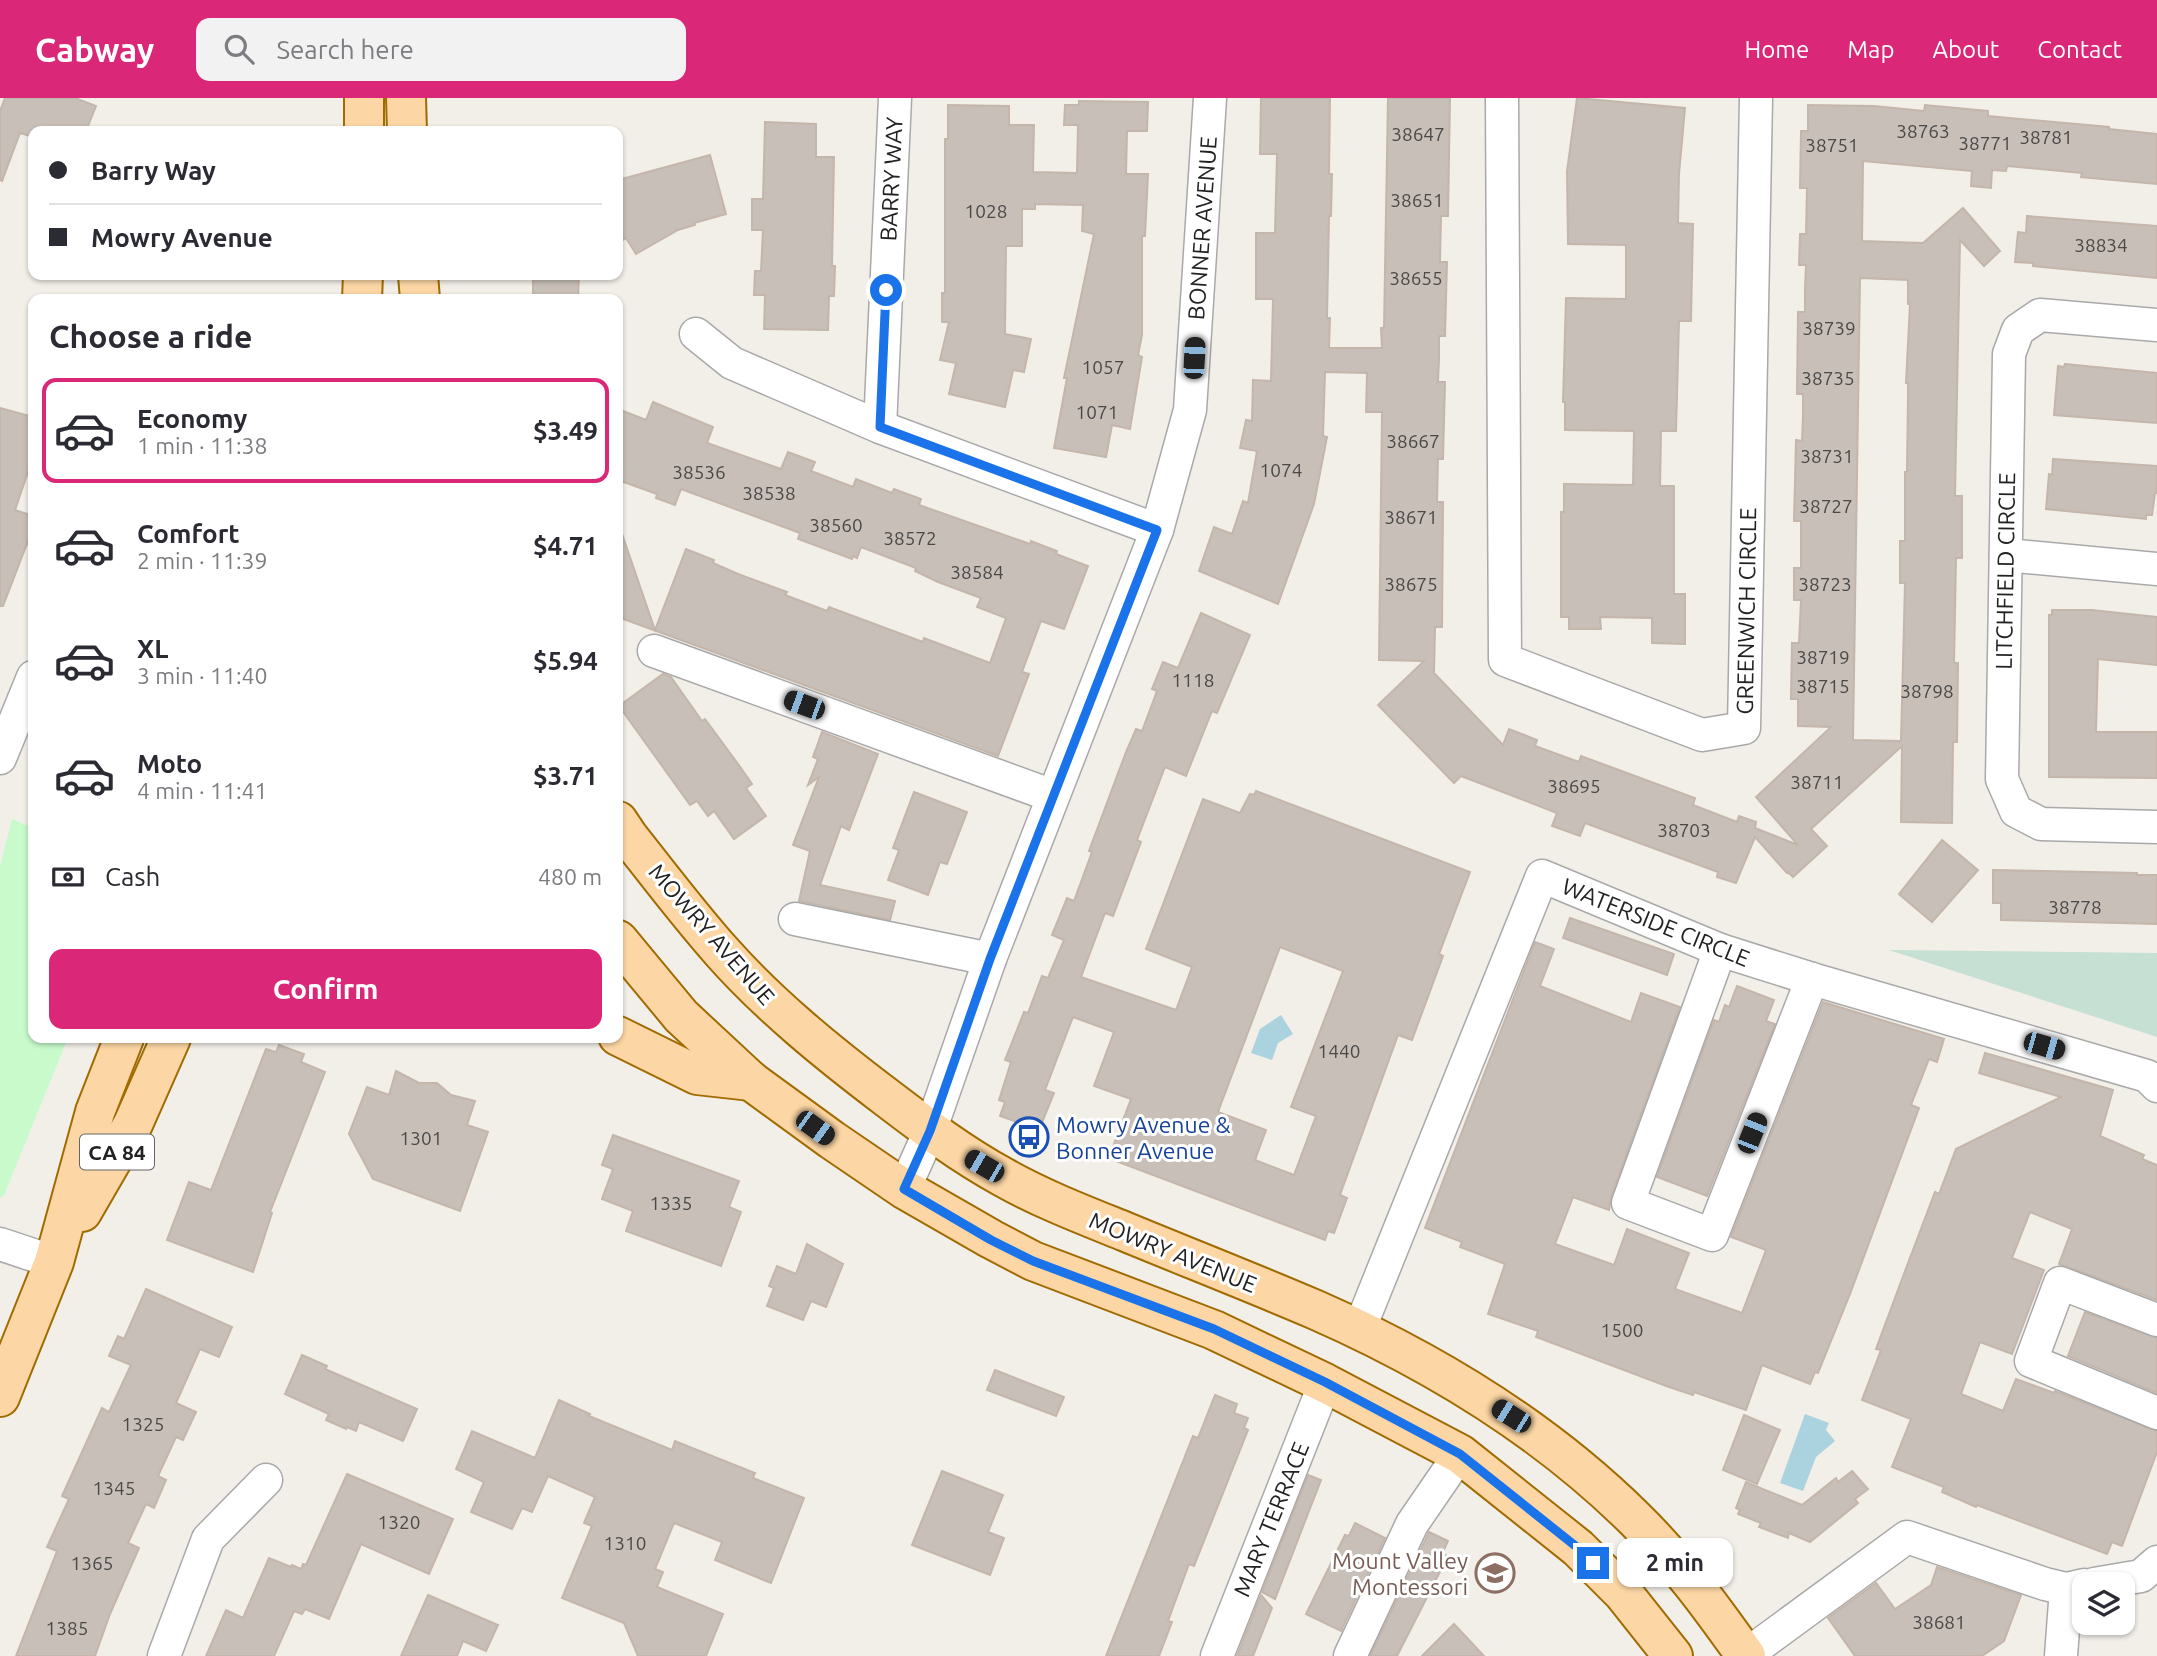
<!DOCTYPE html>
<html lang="en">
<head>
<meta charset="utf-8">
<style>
	body { margin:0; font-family:Ubuntu,sans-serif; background:#f2f2f3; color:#2b2b33; height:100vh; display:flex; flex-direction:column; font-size:26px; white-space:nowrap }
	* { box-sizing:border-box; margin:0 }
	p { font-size:23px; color:#7c7c81 }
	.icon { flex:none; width:38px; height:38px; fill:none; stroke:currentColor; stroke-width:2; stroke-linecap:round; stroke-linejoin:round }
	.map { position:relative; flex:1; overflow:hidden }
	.panel { position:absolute; left:28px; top:196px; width:595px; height:749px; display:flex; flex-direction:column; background:#fff; border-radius:14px; box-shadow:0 2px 5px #0004 }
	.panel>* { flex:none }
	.top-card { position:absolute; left:28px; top:28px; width:595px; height:154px; border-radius:14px; box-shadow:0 2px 5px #0004; display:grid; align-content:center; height:154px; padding:0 21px; background:#fff }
	.controls { position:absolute; left:2072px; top:1474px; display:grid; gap:14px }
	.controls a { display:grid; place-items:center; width:63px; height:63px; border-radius:14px; background:#fff; box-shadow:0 2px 5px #0004; font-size:35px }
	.end { position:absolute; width:32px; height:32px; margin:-16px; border:9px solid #1a73e8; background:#fff; box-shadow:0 0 0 4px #fff }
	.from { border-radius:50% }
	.bubble { position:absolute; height:49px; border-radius:14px; background:#fff; box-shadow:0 2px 5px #0004; font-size:23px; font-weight:700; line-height:49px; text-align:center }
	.car { position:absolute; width:21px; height:42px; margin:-21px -10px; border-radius:9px; box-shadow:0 0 5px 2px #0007; background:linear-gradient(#222 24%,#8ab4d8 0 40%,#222 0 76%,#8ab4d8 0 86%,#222 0) }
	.top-card b { display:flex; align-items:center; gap:24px; height:66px; font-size:26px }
	.top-card b+b { border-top:2px solid #e1e1e2 }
	.top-card i { width:18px; height:18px; background:#2b2b33 }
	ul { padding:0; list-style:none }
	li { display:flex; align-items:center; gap:21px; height:105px; margin:0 14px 10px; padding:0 7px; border:4px solid transparent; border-radius:14px }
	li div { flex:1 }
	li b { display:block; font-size:26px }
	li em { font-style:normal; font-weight:700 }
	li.on { border-color:#db2777 }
	li>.icon { width:63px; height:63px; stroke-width:1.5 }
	h2 { padding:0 21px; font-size:32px; line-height:84px }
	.pay { display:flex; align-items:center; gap:18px; height:77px; padding:0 21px; font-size:26px }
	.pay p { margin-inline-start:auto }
	.primary-button { display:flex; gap:14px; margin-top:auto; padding:14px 21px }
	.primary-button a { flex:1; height:80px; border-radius:14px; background:#db2777; color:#fff; font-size:28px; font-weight:700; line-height:80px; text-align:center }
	header { display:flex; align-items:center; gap:42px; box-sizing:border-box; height:98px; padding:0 35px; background:#db2777; color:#fff }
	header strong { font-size:33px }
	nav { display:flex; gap:38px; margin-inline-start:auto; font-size:24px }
	.search { width:490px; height:63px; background:#f2f2f3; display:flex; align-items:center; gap:18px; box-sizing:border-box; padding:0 24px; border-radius:14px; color:#7c7c81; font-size:26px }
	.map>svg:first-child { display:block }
</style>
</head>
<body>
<header>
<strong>Cabway</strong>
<div class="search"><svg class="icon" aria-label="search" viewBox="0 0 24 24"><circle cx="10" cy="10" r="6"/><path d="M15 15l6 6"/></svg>Search here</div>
<nav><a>Home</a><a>Map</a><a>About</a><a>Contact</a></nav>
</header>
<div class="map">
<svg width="2157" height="1558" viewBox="0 0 2157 1558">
	<rect width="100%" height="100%" fill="#f2efe9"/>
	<path fill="#c6e0d4" d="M1889 852 2157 855V939Z"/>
	<path fill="#c8facc" d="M12 721 33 730V940H68L4 1097 0 1100V769Z"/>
	<g fill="#aad3df">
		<path d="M1281 917 1293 936 1278 945 1272 962 1251 955 1260 931Z"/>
		<path d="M1805 1316 1829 1325 1826 1332 1835 1343 1816 1359 1803 1393 1780 1385Z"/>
	</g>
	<g fill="#c7bfb8" stroke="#c4b6ab" stroke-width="2" fill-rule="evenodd">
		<path d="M5 0H75L96 8 86 33H33V39L20 35 2 83 0 82V13Z"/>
		<path d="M1261 0H1330L1329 76H1332L1331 118H1329L1327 220H1330L1329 250H1382L1381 230H1384L1388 0H1450L1448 118H1441L1440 164H1447L1445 238H1439V261L1438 284H1445L1443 361H1438L1437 404H1443L1442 529H1435L1434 575 1503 647 1509 631 1537 642 1535 648 1579 664 1581 658 1695 700 1693 707 1737 724 1739 718 1756 724 1755 730 1798 747 1756 699 1831 629 1798 628V601H1791L1792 545H1799L1801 502H1794V470H1801V423H1794L1796 342 1802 343 1803 319V296H1797L1798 214H1805V191L1806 167H1799L1800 136H1806L1807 90H1800L1801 33H1808V7L1874 8 1924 13 1925 7 1988 13V18L2109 29V31L2157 36V86L2081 79 2082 75 2007 68 2006 73 1992 72 1991 90 1971 88 1972 73 1863 63 1862 143 1923 145 1963 110 2000 153 1984 168 1960 142 1955 398H1962V460H1956L1954 565H1958L1957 644H1953L1952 725 1901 724 1902 648 1811 731 1827 748 1793 779 1788 774 1787 775 1755 739 1736 785 1717 779 1718 774 1585 725 1580 738 1552 728 1557 715 1461 678 1454 685 1378 607 1424 563 1379 562 1382 314H1366L1367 275 1325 274 1323 338 1327 339 1314 406 1278 506 1199 473 1214 429 1232 436 1243 403 1248 405 1257 353 1240 350 1246 322 1252 323 1253 282 1271 283 1273 201H1256V135H1275L1277 56H1260ZM1860 180 1908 182V206H1910L1906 285H1908V298L1907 374H1905V443H1900V485H1905L1901 643 1853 642Z"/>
		<path d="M1577 0 1685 10 1679 76 1678 125 1693 126 1691 223H1679L1676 333H1661L1660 388H1674V496H1685V546L1652 545V520L1600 519 1601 531H1569V519H1561V414H1564V386L1633 387 1634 333 1565 332V304H1563L1566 200 1626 201V147L1568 146 1567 73Z"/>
		<path d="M1079 3 1148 4 1147 33H1127L1126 76H1148L1145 138H1142V237L1138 257 1142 259 1130 331 1112 327 1106 359 1054 350 1067 280H1064L1094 136 1082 133 1083 107 1035 106V111H1022V148H1006L1005 236 1031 241 1024 274 1013 272 1005 309 949 296 956 265 940 262 949 224H942V195H945V41H948V7L1009 8V27H1034L1033 74 1077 75 1078 27H1064L1065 7H1079Z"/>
		<path d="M765 24 816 26V59H834L832 168H835L834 198H829L828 232 764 231 765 197H754L755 173H761L763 132H752V101H763Z"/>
		<path d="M710 57 726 116 694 125 695 127 678 132 636 156 626 140 618 145V82Z"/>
		<path d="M2027 118 2157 128V180L2033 168V165L2015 164 2018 134 2026 135Z"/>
		<path d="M533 177H579L578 201H533Z"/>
		<path d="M2065 266 2157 275V325L2054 317 2058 268 2064 269Z"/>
		<path d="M653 304 713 329 707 345 781 371 788 354 815 364 811 373 853 389 856 381 892 395 894 391 921 401 919 407 1030 446 1031 443 1057 453 1056 456 1088 468 1064 531 1041 523 1022 574 1029 576 998 658 618 519V434L621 433 655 532 686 451 714 462 713 465 738 476 787 494 785 497 827 513 829 509 923 544 924 540 990 565 1006 520 977 509 981 500 938 484 915 473 916 470 861 449 857 460 853 458 852 461 798 441 800 435 681 391 675 407 656 400 657 396 618 382V311L646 322Z"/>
		<path d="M0 310 33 319V359L15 412 33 418V430L3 508H0Z"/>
		<path d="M2053 361 2157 368V395H2155L2152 417H2146V421L2046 411 2049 376 2052 377Z"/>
		<path d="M2052 512H2092L2157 519V567L2098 561 2096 634H2157V680L2049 679V517H2052Z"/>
		<path d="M1201 515 1250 537 1217 615 1212 613 1186 678 1165 669 1137 742 1141 744 1113 818 1105 815 1081 879 1176 912 1192 869 1146 851 1203 701 1240 715 1250 696 1254 697 1256 693 1470 774 1439 856 1443 858 1412 942 1398 937 1340 1097 1347 1100 1334 1135 1328 1133 1325 1142 1113 1062 1116 1053 1112 1051 1131 1001 1094 988 1114 934 1073 919 1045 992 1054 995 1039 1032 1000 1018 1005 1004 999 1002 1011 964 1005 962 1024 914 1028 915 1042 878 1048 880 1064 842 1052 837 1067 800 1074 803 1092 754 1089 753 1126 654 1136 631 1142 633 1157 593 1152 591 1163 564 1178 570ZM1280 849 1343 873 1291 1009 1316 1018 1294 1077 1255 1062 1266 1032 1218 1014Z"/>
		<path d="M663 576 671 579 702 623 705 621 741 670 752 686 746 690 766 718 734 741 714 713 708 718 697 703 690 707 619 608Z"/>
		<path d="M822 634 878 656 849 732 841 728 820 787 895 803 890 822 799 803 810 753 793 747 819 679 808 687 818 661 813 659Z"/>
		<path d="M914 694 967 714 947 766 940 764 928 797 888 782 899 752 893 750Z"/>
		<path d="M1942 742 1978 772 1932 824 1899 796Z"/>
		<path d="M1993 772 2137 775V777H2157V826L2001 822V805H1993Z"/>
		<path d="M1570 820 1674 856 1667 877 1563 840Z"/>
		<path d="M1535 844 1554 851 1540 888 1631 924 1641 895 1680 909 1611 1099 1609 1112 1573 1099 1555 1146 1614 1167 1627 1131 1689 1155 1675 1191 1742 1215 1766 1152 1731 1139 1823 904 1944 941 1937 964 1929 961 1911 1007 1919 1010 1850 1196 1818 1275 1815 1274 1810 1286 1762 1267 1746 1312 1694 1294 1693 1297 1669 1289 1536 1239 1538 1233 1488 1216 1505 1166 1460 1149 1462 1144 1425 1130Z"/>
		<path d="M1737 888 1774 902 1766 923 1775 926 1707 1098 1657 1079 1714 922 1719 924 1725 907 1729 909Z"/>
		<path d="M279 947 304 956 301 964 325 974 270 1114 272 1115 253 1174 167 1142 189 1084 211 1092 266 951 276 954Z"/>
		<path d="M1985 955 2113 992 2100 1038 2144 1057 2142 1061 2157 1067V1202L2059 1166 2072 1131 2030 1114 2012 1160 2044 1172 2012 1256 1980 1244 1961 1296 2003 1313 2016 1281 2054 1295 2055 1293 2157 1333V1354L2122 1448 2112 1444 2107 1456 1977 1407 1976 1409 1942 1394 1944 1389 1892 1369 1911 1321 1862 1302 1881 1252 1876 1251 1902 1181 1935 1094 1939 1096 1956 1051 2061 999 1979 975Z"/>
		<path d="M396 973 419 985H437L451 997 475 1003 467 1027 488 1034 460 1113 373 1081 349 1036 367 989 389 997Z"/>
		<path d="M613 1037 739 1083 729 1109 741 1114 721 1168 626 1133 633 1113 602 1101 613 1071 602 1067Z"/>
		<path d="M807 1146 843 1166 826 1209 811 1203 803 1222 767 1208 774 1190 769 1188 777 1168 796 1176Z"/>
		<path d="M146 1191 232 1229 219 1259 200 1251 176 1305 196 1314 183 1342 176 1339 158 1378 166 1382 154 1410 146 1406 128 1445 139 1450 110 1516 95 1558H16L57 1453 47 1449 69 1401 62 1398 102 1310 109 1314 131 1267 109 1258 118 1238 124 1241Z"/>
		<path d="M2085 1214 2157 1240V1295L2068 1258Z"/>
		<path d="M302 1257 327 1268 325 1271 417 1311 403 1343 359 1324 356 1333 347 1329 346 1331 326 1322 329 1316 285 1296Z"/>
		<path d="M995 1272 1064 1299 1056 1318 987 1292Z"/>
		<path d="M1215 1297 1237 1306 1234 1315 1248 1320 1244 1330 1248 1332 1194 1468 1189 1466 1168 1523 1172 1524 1159 1558H1106L1193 1338 1198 1340Z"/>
		<path d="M559 1302 590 1316 589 1318 672 1352 675 1343 755 1375 753 1380 804 1400 771 1485 715 1462 722 1444 674 1425 655 1471 663 1474 657 1489 723 1516 706 1558H638L624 1525 562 1500 592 1428 584 1425 595 1399 548 1378 532 1414 522 1410 512 1431 471 1414 484 1384 456 1371 472 1333 535 1360Z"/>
		<path d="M1744 1317 1780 1332 1757 1386 1723 1372Z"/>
		<path d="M942 1373 1003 1397 988 1434 1004 1440 990 1477 912 1447Z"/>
		<path d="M1852 1373 1868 1391 1855 1401 1858 1405 1810 1444 1789 1435 1788 1440 1759 1429 1761 1425 1738 1416 1740 1412 1736 1410 1746 1384 1802 1407 1836 1380 1838 1384Z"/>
		<path d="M347 1376 453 1421 429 1476 361 1446 329 1521 305 1511 302 1516 294 1513 274 1558H206L226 1512 243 1520 269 1460 291 1469 292 1467 301 1471 303 1466 306 1467Z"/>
		<path d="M1308 1377 1321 1382 1275 1501 1262 1494Z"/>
		<path d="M1355 1425 1385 1440 1341 1533 1306 1516 1345 1437 1349 1438Z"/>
		<path d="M1429 1434 1448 1443 1442 1456 1448 1458 1397 1558H1370Z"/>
		<path d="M1937 1469 2021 1497 2004 1543 1982 1558H1855L1828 1520 1876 1485 1895 1511 1931 1487Z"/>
		<path d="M428 1497 498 1527 486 1553 463 1543 457 1558H401Z"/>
		<path d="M1261 1497 1272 1510 1253 1558H1237Z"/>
		<path d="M1454 1526 1484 1558H1422Z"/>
	</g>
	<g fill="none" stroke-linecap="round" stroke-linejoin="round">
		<g stroke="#a9a9a9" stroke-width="35">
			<g id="minor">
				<path d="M1502 0 1505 562 1702 637 1744 630 1756 0"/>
				<path d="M2157 227 2040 217 2018 232 2009 256 2002 681 2016 713 2041 726 2157 729"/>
				<path d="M696 236 732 265 880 329 1157 432"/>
				<path d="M880 329 895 0"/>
				<path d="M2006 457 2157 471"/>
				<path d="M654 553 1053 698"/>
				<path d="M0 660 33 579"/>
				<path d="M795 821 990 861"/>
				<path d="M1720 852 1628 1105 1712 1137 1812 881"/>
				<path d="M904 1091 930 1033 990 861 1157 432 1190 312 1210 0"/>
				<path d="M0 1146 54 1164"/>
				<path d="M2157 1222 2060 1185 2031 1263 2157 1315"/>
				<path d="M1359 1232 1542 778 1720 852 1812 881 2147 978 2157 988"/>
				<path d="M2094 1486 2141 1478 2157 1464"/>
				<path d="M1746 1557 1907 1439 2045 1486 2066 1491 2084 1487"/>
				<path d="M164 1558 208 1441 266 1382"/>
				<path d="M1217 1558 1325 1285"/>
				<path d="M1350 1558 1412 1426 1460 1356"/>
				<path d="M2061 1558 2066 1491"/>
			</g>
		</g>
		<g stroke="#a06b00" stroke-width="42">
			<g id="major">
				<path d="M364 0V33"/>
				<path d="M406 0 407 33"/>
				<path d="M418 177 420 201"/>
				<path d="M362 201 363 177"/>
				<path d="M618 723 628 738C659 777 689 817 722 854 770 908 828 955 886 999 924 1028 961 1056 1003 1079 1042 1101 1084 1117 1126 1134 1189 1160 1253 1185 1316 1212 1432 1263 1544 1331 1635 1421 1677 1462 1712 1510 1746 1558"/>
				<path d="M618 842 681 918 751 983 832 1042 904 1091 991 1141 1033 1163 1214 1232 1325 1285 1460 1356 1578 1450 1623 1495 1673 1558"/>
				<path d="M618 938 697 977 751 983"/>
				<path d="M82 1114 133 1026 171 940"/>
				<path d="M0 1299 54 1164 95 1014 124 940"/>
			</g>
		</g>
		<use href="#minor" stroke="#fff" stroke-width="32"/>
		<use href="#major" stroke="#fcd6a4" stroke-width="38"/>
	</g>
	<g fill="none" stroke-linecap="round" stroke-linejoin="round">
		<path stroke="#1a73e8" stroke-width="9" d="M886 192 880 329 1157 432 990 861 930 1033 904 1091 991 1142 1033 1163 1214 1231 1325 1284 1460 1356 1578 1450 1593 1465"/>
	</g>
	<defs>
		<g id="bus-ring" transform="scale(2.0125)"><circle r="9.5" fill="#fff" stroke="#1a4fb4" stroke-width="1.5"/><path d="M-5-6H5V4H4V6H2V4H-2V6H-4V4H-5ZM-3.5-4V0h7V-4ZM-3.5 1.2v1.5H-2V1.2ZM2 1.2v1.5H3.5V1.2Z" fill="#1a4fb4"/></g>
		<g id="school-ring" transform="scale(2.0125)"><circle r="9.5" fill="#fff" stroke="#8d6e63" stroke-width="1.5"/><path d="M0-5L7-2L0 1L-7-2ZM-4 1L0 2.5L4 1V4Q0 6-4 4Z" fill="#8d6e63"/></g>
	</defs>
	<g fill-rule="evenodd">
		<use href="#bus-ring" x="1029" y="1039"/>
		<use href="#school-ring" x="1495" y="1475"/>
	</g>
	<g text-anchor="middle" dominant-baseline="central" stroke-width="6" stroke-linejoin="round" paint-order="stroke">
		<g font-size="19" fill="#4b4948">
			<text x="1923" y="33">38763</text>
			<text x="1418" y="36">38647</text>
			<text x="2046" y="39">38781</text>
			<text x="1985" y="45">38771</text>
			<text x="1832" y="47">38751</text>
			<text x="1417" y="102">38651</text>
			<text x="986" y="113">1028</text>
			<text x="2101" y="147">38834</text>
			<text x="1416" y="180">38655</text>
			<text x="1829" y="230">38739</text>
			<text x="1103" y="269">1057</text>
			<text x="1828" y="280">38735</text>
			<text x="1097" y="314">1071</text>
			<text x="1413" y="343">38667</text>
			<text x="1827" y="358">38731</text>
			<text x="1281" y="372">1074</text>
			<text x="699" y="374">38536</text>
			<text x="769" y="395">38538</text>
			<text x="1826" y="408">38727</text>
			<text x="1411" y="419">38671</text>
			<text x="836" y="427">38560</text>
			<text x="910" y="440">38572</text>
			<text x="977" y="474">38584</text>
			<text x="1411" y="486">38675</text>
			<text x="1825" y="486">38723</text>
			<text x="1823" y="559">38719</text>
			<text x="1193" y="582">1118</text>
			<text x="1823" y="588">38715</text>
			<text x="1927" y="593">38798</text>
			<text x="1817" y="684">38711</text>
			<text x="1574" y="688">38695</text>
			<text x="1684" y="732">38703</text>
			<text x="2075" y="809">38778</text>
			<text x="1339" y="953">1440</text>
			<text x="421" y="1040">1301</text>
			<text x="671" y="1105">1335</text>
			<text x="1622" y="1232">1500</text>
			<text x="143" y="1326">1325</text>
			<text x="114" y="1390">1345</text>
			<text x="399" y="1424">1320</text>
			<text x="625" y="1445">1310</text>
			<text x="92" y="1465">1365</text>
			<text x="1939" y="1524">38681</text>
			<text x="67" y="1530">1385</text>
		</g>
		<rect fill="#fff" stroke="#646464" stroke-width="2" x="80" y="1036.5" width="74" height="35" rx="5"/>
		<g font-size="21" font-weight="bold" fill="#222">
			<text x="117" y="1054">CA 84</text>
		</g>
		<g font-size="23" fill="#222" stroke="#fff">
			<text transform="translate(891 81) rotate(-87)">BARRY WAY</text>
			<text transform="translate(1202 130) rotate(-86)">BONNER AVENUE</text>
			<text transform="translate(2005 473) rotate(-89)">LITCHFIELD CIRCLE</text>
			<text transform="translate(1746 513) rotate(-89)">GREENWICH CIRCLE</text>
			<text transform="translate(1656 824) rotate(22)">WATERSIDE CIRCLE</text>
			<text transform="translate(712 836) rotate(49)">MOWRY AVENUE</text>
			<text transform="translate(1173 1154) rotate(22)">MOWRY AVENUE</text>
			<text transform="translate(1271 1421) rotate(-68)">MARY TERRACE</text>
		</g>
		<g font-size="23" fill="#164399" stroke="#fff" text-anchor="start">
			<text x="1056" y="1026">Mowry Avenue &amp;<tspan x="1056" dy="26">Bonner Avenue</tspan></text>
		</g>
		<g font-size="23" fill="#785e54" stroke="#fff" text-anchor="end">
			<text x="1468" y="1462">Mount Valley<tspan x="1468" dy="26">Montessori</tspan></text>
		</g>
	</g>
</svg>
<div class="controls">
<a><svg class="icon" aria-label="layers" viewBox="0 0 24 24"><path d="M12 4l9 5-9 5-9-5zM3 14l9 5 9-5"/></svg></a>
</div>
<i class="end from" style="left:886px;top:192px"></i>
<i class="end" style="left:1593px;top:1465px"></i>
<div class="bubble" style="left:1617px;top:1440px;width:116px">2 min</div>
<i class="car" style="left:1194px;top:260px;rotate:3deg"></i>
<i class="car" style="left:804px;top:607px;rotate:290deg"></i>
<i class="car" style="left:2044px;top:948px;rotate:106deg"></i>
<i class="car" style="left:815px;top:1030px;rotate:126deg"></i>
<i class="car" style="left:1752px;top:1035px;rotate:22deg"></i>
<i class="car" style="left:984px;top:1068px;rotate:300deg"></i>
<i class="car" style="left:1511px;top:1318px;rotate:302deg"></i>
<div class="top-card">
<b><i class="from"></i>Barry Way</b>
<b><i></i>Mowry Avenue</b>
</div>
<section class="panel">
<h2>Choose a ride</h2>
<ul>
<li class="on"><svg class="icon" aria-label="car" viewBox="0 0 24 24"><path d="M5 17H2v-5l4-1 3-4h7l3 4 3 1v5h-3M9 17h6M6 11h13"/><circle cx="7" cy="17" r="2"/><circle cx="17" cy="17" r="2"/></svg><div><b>Economy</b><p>1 min · 11:38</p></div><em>$3.49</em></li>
<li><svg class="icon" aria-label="car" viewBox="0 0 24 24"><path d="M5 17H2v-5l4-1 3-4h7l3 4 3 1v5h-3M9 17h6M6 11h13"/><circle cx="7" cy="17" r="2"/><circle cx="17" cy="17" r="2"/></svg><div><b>Comfort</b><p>2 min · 11:39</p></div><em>$4.71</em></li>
<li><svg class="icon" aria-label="car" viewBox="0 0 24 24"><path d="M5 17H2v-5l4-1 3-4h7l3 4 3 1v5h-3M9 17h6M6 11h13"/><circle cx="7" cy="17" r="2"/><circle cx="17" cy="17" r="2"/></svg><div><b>XL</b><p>3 min · 11:40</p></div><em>$5.94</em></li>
<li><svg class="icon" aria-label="car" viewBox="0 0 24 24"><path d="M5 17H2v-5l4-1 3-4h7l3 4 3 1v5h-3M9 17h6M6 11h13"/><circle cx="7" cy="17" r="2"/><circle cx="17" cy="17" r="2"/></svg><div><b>Moto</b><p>4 min · 11:41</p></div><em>$3.71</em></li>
</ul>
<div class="pay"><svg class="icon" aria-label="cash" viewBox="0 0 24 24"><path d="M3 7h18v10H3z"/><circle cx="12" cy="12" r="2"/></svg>Cash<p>480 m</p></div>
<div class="primary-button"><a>Confirm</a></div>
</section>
</div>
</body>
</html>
